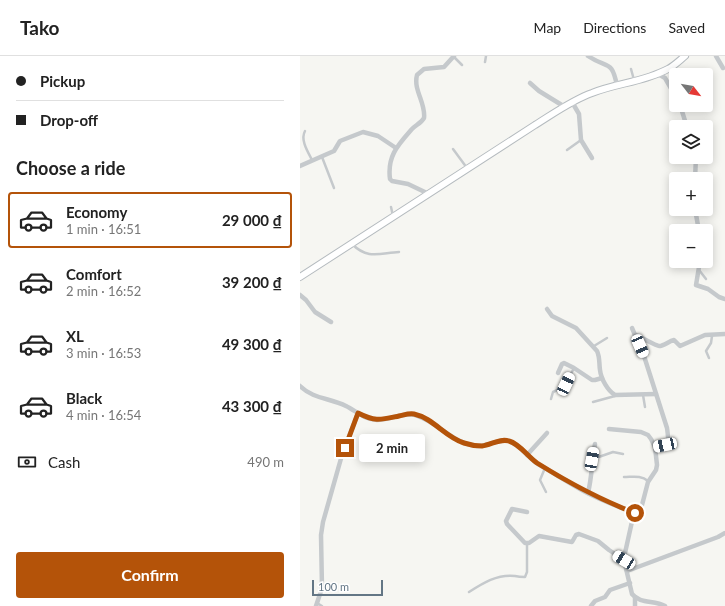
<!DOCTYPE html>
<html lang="en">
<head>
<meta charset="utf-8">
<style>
	body { margin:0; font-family:Lato,sans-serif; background:#f2f2f2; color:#222; height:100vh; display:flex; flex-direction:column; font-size:15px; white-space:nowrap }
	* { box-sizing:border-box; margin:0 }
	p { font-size:13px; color:#767676 }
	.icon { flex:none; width:22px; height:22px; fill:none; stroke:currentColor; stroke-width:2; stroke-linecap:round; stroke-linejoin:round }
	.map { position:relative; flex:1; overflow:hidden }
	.details { display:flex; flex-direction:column; background:#fff; width:300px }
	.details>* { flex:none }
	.banner { display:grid; align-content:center; height:88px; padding:0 16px; background:#fff }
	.needle { width:26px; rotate:121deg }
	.fabs { position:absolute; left:369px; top:12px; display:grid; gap:8px }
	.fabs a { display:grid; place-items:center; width:44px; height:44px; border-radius:4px; background:#fff; box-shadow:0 2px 10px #0003; font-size:20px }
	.scale { position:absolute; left:12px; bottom:10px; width:71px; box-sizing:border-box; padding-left:4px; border:2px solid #637685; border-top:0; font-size:11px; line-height:14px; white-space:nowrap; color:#637685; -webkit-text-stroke:3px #fff; paint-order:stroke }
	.end { position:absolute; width:18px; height:18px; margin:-9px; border:5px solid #b45309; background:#fff; box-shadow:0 0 0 2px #fff }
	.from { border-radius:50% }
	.bubble { position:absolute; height:28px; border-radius:4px; background:#fff; box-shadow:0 2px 10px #0003; font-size:13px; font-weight:700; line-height:28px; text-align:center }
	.car { position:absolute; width:12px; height:24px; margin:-12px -6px; border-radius:5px; box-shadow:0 0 3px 1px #0007; background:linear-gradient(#fff 24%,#345 0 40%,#fff 0 76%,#345 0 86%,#fff 0) }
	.banner b { display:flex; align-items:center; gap:14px; height:38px; font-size:15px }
	.banner b+b { border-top:1px solid #e0e0e0 }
	.banner i { width:10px; height:10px; background:#222 }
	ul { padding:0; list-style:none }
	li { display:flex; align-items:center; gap:12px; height:56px; margin:0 8px 6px; padding:0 8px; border:2px solid transparent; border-radius:4px }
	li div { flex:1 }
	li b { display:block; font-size:15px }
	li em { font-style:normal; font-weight:700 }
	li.current { border-color:#b45309 }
	li>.icon { width:36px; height:36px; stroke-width:1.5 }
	h2 { padding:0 16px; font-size:18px; line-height:48px }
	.pay { display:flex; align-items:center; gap:10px; height:44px; padding:0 16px; font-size:15px }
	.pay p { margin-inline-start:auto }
	.button { display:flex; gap:8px; margin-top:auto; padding:8px 16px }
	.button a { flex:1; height:46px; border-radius:4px; background:#b45309; color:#fff; font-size:16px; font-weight:700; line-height:46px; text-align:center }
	header { display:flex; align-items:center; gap:24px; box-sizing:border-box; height:56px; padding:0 20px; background:#fff; border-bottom:1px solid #e0e0e0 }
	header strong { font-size:19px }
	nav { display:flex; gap:22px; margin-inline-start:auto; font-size:14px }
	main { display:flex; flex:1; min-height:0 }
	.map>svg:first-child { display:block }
</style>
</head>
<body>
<header>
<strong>Tako</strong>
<nav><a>Map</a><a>Directions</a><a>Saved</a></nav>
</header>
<main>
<section class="details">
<div class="banner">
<b><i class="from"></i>Pickup</b>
<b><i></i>Drop-off</b>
</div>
<h2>Choose a ride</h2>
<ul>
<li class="current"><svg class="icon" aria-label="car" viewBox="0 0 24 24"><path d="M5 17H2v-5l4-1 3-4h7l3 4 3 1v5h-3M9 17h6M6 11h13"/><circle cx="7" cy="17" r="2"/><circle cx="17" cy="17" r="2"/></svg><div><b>Economy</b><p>1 min · 16:51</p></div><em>29 000 ₫</em></li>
<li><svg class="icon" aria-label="car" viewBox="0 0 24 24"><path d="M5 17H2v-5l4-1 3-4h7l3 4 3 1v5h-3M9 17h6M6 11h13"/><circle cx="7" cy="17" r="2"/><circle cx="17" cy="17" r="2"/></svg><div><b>Comfort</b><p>2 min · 16:52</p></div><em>39 200 ₫</em></li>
<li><svg class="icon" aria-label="car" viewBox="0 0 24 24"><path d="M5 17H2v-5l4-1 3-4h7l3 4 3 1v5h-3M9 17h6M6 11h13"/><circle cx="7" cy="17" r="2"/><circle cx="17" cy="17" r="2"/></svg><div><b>XL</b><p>3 min · 16:53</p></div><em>49 300 ₫</em></li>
<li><svg class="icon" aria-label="car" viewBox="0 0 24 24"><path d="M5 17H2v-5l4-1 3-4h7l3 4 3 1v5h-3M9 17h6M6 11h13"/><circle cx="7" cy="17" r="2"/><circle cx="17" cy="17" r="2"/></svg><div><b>Black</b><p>4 min · 16:54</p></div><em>43 300 ₫</em></li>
</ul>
<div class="pay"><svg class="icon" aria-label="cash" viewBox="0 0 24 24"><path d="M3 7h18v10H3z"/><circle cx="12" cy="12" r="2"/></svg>Cash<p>490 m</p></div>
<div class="button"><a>Confirm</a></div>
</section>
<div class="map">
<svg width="425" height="550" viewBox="0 0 425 550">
	<rect width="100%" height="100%" fill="#f6f6f2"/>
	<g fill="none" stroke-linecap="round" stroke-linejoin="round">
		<g stroke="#b5bbbf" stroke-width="8">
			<path id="secondary" d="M0 221 235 69C253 58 272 44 292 37 317 27 344 26 368 13 374 10 380 4 385 0"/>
		</g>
		<g stroke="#c5c9cc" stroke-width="2.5">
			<path d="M154 1 162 9"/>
			<path d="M185 6 186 0"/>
			<path d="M331 13 334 24"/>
			<path d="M5 75C0 84 8 96 12 104"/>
			<path d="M153 93 167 112"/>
			<path d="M267 94 281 84"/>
			<path d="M22 101 34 132"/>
			<path d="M406 137H409"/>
			<path d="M91 151 93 160"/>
			<path d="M52 188C68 204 80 197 99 196"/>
			<path d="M399 214 406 223"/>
			<path d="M294 290 307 282"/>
			<path d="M409 302 406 295 411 287 412 280"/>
			<path d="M343 339 345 351"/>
			<path d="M251 343 253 336 264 331 274 312"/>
			<path d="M293 346 315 340"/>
			<path d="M293 403 313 396 323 398"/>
			<path d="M245 412 240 424 246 436"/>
			<path d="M324 421C333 421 341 419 348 425"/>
			<path d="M169 536C183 527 197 518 215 520 219 521 221 521 225 521L227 516V488"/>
			<path d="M17 547 22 550"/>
		</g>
		<g stroke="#c5c9cc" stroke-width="4.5">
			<path d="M288 0C307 13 312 3 317 30"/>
			<path d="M416 0 423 12"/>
			<path d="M358 18 365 22 376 41"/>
			<path d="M230 27 239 35 265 51"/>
			<path d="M272 46 279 58 281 84 292 102"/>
			<path d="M380 49 387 71"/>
			<path d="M0 110 34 95 40 85 63 76 78 80 96 92"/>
			<path d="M395 123 396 101"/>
			<path d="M129 138 108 128 92 125 90 123C87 100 98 89 112 73 116 69 121 67 124 62 126 47 113 34 117 19L124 13 144 11 154 0"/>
			<path d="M395 153 399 175"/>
			<path d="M400 205 396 229 408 233 419 241 425 243"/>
			<path d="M0 239 6 244 15 256 31 266"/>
			<path d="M247 253 252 260 276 272 297 295C300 301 299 308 300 314 301 323 308 335 315 339L356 338"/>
			<path d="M332 272 344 300 367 372C369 386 370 388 355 391"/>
			<path d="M335 279C341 281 356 290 359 290 364 290 369 285 374 284L380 290 405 279 425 278"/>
			<path d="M258 317 262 308 264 307 274 312 292 324H295L302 322"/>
			<path d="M0 330C13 343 30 342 46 350 56 355 65 364 77 364 90 364 105 355 118 360 139 367 153 388 177 390 188 391 199 382 209 385 221 389 228 402 238 408 252 416 266 425 280 433 297 443 317 450 335 457"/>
			<path d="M309 373 341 376 348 379 351 383 355 391 357 409 356 414 348 426 342 449 333 461 325 497 324 504 332 538C340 548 354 544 365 550"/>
			<path d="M227 399 247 377"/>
			<path d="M288 437C292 421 292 404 295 388"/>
			<path d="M227 456 212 453 206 465 207 468 225 487H229L239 480 272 486 276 479 279 478 298 485 309 494 324 504"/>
			<path d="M327 515 418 481 425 477"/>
			<path d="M335 541V550"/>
			<path d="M16 550 22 532 21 479 23 466 42 399 58 357"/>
			<path d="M291 550 295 545 305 541 310 534 330 527"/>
		</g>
		<use href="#secondary" stroke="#fff" stroke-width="6"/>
	</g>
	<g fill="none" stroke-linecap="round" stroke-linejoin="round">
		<path stroke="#b45309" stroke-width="5" d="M45 392 58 357C76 366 80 364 99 360 104 359 109 357 114 358 133 362 145 381 164 387 170 389 176 390 182 390 191 389 200 382 209 385 220 388 228 401 237 407 269 427 301 444 335 457"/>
	</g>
</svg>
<div class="fabs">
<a><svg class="needle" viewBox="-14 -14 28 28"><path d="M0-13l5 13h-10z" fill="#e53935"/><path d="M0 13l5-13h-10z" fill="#767676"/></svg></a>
<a><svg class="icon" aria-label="layers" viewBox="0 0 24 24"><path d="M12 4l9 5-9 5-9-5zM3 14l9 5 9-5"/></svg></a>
<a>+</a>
<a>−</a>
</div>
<div class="scale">100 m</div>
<i class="end from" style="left:335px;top:457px"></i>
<i class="end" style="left:45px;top:392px"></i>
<div class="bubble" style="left:59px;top:378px;width:66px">2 min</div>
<i class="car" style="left:340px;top:290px;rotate:157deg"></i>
<i class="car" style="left:266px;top:328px;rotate:25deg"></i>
<i class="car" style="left:365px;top:389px;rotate:258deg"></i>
<i class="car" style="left:292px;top:403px;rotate:10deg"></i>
<i class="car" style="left:324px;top:504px;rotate:301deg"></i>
</div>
</main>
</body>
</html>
